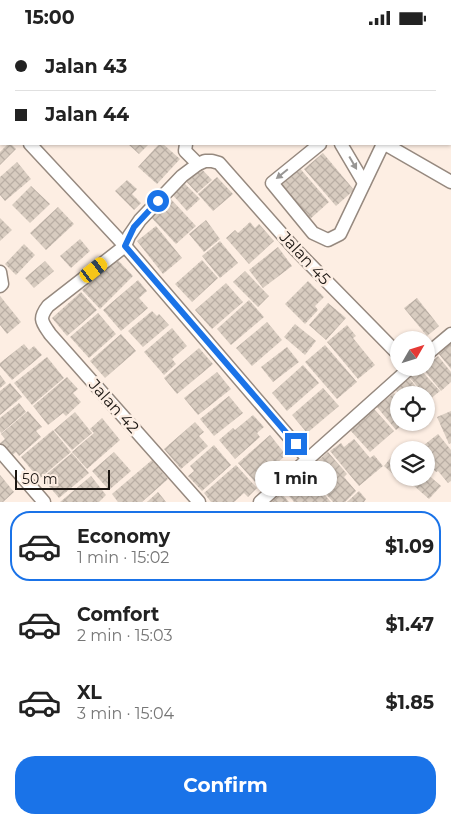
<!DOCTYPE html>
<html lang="en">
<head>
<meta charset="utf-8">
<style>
	body { margin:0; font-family:Montserrat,sans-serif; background:#f6f6f6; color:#222; height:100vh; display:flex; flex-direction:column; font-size:19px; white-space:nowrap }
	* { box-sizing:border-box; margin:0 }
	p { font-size:16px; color:#767676 }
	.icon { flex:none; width:28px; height:28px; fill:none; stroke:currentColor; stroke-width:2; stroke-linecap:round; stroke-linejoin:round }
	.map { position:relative; height:467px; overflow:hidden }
	.drawer { display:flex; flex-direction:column; background:#fff; flex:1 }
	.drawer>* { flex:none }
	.hud { position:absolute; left:0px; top:0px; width:451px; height:110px; box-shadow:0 1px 4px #0004; display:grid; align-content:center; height:110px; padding:0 15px; background:#fff }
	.needle { width:32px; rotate:51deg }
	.buttons { position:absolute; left:390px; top:296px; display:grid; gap:10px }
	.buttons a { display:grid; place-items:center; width:45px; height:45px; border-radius:50%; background:#fff; box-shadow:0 1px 4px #0004; font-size:25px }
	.scale { position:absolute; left:15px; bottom:12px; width:95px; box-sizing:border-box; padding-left:5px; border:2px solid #1b1612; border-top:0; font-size:14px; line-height:18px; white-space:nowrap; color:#1b1612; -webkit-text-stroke:4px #fdeee3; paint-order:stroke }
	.end { position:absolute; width:22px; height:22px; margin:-11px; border:6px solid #1a73e8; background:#fff; box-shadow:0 0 0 2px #fff }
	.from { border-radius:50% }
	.bubble { position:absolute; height:35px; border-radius:18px; background:#fff; box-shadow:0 1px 4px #0004; font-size:16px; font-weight:700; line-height:35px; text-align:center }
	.car { position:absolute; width:15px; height:30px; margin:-15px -8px; border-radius:6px; box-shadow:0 0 4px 1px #0007; background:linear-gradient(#f5c518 24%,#345 0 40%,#f5c518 0 76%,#345 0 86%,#f5c518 0) }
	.hud b { display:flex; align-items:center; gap:18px; height:48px; font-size:19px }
	.hud b+b { border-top:1px solid #e0e0e0 }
	.hud i { width:12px; height:12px; background:#222 }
	ul { padding:9px 0 0; list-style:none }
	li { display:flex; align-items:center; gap:15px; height:70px; margin:0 10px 8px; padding:0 5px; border:2px solid transparent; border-radius:20px }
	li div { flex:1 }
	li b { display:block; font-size:19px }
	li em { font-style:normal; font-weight:700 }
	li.current { border-color:#1a73e8 }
	li>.icon { width:45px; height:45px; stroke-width:1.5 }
	.cta { display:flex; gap:10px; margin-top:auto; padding:10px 15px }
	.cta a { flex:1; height:58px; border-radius:20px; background:#1a73e8; color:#fff; font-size:20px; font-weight:700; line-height:58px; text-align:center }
	.status { display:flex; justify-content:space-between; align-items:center; height:35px; padding:0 25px; background:#fff; direction:ltr }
	.status svg { height:14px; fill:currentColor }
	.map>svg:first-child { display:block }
</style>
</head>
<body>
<div class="status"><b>15:00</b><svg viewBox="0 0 49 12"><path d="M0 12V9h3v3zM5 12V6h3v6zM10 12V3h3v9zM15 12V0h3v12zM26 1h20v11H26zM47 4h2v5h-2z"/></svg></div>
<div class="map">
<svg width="451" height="467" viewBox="0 0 451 467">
	<defs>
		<pattern id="building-cross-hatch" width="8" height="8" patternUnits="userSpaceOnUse" patternTransform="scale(1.25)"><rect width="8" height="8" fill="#d8ccc0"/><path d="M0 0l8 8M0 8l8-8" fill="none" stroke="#b9aea4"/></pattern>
	</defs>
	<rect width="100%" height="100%" fill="#fdeee3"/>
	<g fill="url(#building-cross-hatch)">
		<path d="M8 109H11L16 114 0 130V117Z"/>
		<path d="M128 109H149L139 119Z"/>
		<path d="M159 109H163L180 124 157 149 138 132Z"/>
		<path d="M323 118 354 155 336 171 304 134Z"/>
		<path d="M17 127 31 144 5 166 0 160V142Z"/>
		<path d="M198 130 212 145 197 158 183 143Z"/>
		<path d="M297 130 329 167 309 185 277 147Z"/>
		<path d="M217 142 233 159 213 176 198 159Z"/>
		<path d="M127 145 137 154 132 159 141 168 134 175 115 156Z"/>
		<path d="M184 148 200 164 187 176 172 159Z"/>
		<path d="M31 151 50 169 30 188 12 170Z"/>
		<path d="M169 162 196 191 176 209 150 181Z"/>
		<path d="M58 172 74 189 46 215 30 198Z"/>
		<path d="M0 183 12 195 0 206Z"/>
		<path d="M206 185 220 204 204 217 189 199Z"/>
		<path d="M250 187 255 193 259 189 274 206 249 229 226 203 235 195 238 198Z"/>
		<path d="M156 191 182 223 163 239 137 206Z"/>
		<path d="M80 204 90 216 71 233 60 221Z"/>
		<path d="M220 206 238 228 220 243 202 221Z"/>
		<path d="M24 209 35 220 16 240 5 229Z"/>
		<path d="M278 212 292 231 263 253 249 235Z"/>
		<path d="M115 222 133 241 100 274 82 255 93 245 90 242Z"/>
		<path d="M202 225 218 243 192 267 175 249Z"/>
		<path d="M45 226 54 236 34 253 25 243Z"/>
		<path d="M245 236 269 261 258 272 233 247Z"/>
		<path d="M138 245 147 256 139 263 148 273 121 296 103 275Z"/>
		<path d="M308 246 324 262 315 271 318 275 305 289 285 269Z"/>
		<path d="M226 248 243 267 212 294 195 275Z"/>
		<path d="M81 257 97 275 67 301 52 283Z"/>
		<path d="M0 261 21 287 7 299 0 290Z"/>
		<path d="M417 263 439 291 427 301 404 273Z"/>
		<path d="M249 265 264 282 231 310 217 294Z"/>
		<path d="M328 268 346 283 326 305 309 290Z"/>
		<path d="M152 276 157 281 159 279 169 290 143 312 128 296Z"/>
		<path d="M98 278 116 299 89 323 70 302Z"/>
		<path d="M267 287 282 305 252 331 236 313Z"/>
		<path d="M295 289 316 306 305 320 284 302Z"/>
		<path d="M347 290 356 301 353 303 375 330 358 344 327 307Z"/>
		<path d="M172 293 187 311 172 324 176 329 164 340 144 317Z"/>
		<path d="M121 299 136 316 105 343 90 326Z"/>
		<path d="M451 306V334L438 318Z"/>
		<path d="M24 309 29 315 34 311 42 320 12 345 0 331V328Z"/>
		<path d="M325 310 357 347 337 364 305 327Z"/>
		<path d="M287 312 299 327 273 347 261 332Z"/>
		<path d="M199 313 213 329 177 359 164 343Z"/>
		<path d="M438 321 451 337V347L441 356 423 334 426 332V331Z"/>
		<path d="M47 322 64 343 32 370 14 348Z"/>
		<path d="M303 330 319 348 287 376 272 358Z"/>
		<path d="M419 333 440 356 429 365 409 342Z"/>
		<path d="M217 337 231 354 198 380 184 363Z"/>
		<path d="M0 340 6 348 0 353Z"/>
		<path d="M67 342 78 354 73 358 81 367 66 381 63 378 48 390 33 371Z"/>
		<path d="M409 343 422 359 421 360H400L395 354Z"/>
		<path d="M10 348 22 362 0 380V356Z"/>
		<path d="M323 353 339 371 307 398 292 380Z"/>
		<path d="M394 358 399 363V388H405L396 395 377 372Z"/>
		<path d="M229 361 243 378 214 401 200 384Z"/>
		<path d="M19 368 26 377 1 398 0 396V383Z"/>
		<path d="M374 374 394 396 370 417 350 395Z"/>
		<path d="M28 376 42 392 36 396 41 402 19 421 16 417 10 422 0 410V408L5 404 1 399Z"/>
		<path d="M451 376V408L449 409 437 382Z"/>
		<path d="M75 377 92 398 72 415 54 395Z"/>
		<path d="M253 380 264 392 257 398 260 402 235 424 219 405 233 393 235 395Z"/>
		<path d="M102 383 120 405 87 434 72 417 94 398 90 394Z"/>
		<path d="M195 387 204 397 199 401 208 411 181 434 164 414Z"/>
		<path d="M53 395 71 417 39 444 21 422Z"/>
		<path d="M438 399 451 415V446L448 448 438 436 436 437 426 426V422L430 418 424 410Z"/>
		<path d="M270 400 286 420 277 428 285 437 272 449 264 439 255 447 238 428Z"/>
		<path d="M354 404 370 423 374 420 383 431 359 451 330 416 341 408 344 412Z"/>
		<path d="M402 409 409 415H399V442H426V438L441 451 429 464 405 443 402 447 384 431Z"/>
		<path d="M214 410 231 430 202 456 188 441 194 436 190 431Z"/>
		<path d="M114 417 131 436 109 455 92 436Z"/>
		<path d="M328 417 347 439 344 442 356 456 345 467H333L306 436Z"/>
		<path d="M72 418 89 438 59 463 42 443Z"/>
		<path d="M152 425 168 444 142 467H118L112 459Z"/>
		<path d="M236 430 257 453 248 462 244 458 234 467H211L204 458Z"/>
		<path d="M305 438 331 467H294L285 456Z"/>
		<path d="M0 440 14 457 3 467H0Z"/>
		<path d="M91 441 106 460 99 467H60Z"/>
		<path d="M359 456 366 464 364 467H347Z"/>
		<path d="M158 457 166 467H147Z"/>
		<path d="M281 458 289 467H271Z"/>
	</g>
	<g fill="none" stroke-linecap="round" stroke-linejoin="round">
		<g stroke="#96897f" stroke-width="15">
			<g id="minor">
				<path d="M30 109 125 211 308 424"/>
				<path d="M186 109 185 116 198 129"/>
				<path d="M320 109 272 148 313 198 328 205 340 199 383 109"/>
				<path d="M341 109 364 148"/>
				<path d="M385 109 451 147"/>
				<path d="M0 237 2 249 0 251"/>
				<path d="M426 320 451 299"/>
				<path d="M0 416 44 467"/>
				<path d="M199 467 50 299C42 287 38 284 48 271L125 211 129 201 140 185 182 141 198 129 205 126H212L219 128 295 214 399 320"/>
				<path d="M260 467 411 332"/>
			</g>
		</g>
		<use href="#minor" stroke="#fff" stroke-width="12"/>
	</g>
	<defs><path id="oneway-solid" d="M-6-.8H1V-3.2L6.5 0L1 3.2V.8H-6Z" transform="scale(1.25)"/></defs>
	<g fill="#989694">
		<use href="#oneway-solid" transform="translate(353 128) rotate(60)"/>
		<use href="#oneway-solid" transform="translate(282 139) rotate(141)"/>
	</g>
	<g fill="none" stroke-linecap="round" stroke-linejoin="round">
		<path stroke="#1a73e8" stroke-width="6" d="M158 166 134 192 125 211 296 409"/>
	</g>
	<g text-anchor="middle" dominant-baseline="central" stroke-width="5" stroke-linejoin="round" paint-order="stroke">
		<g font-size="16" fill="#1b1612" stroke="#fdeee3">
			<text transform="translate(305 223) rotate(47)">Jalan 45</text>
			<text transform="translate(114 371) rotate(48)">Jalan 42</text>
		</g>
	</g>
</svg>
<div class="buttons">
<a><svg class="needle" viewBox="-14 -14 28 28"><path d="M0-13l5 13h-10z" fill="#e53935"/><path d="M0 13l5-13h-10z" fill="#767676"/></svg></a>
<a><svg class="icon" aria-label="locate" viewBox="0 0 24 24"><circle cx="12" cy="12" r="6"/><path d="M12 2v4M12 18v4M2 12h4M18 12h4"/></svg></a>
<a><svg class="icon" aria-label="layers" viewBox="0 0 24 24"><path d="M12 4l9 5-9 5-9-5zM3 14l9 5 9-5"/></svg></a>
</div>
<div class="scale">50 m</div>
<i class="end from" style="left:158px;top:166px"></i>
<i class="end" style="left:296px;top:409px"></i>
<div class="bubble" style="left:255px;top:426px;width:82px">1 min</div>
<i class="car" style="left:94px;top:235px;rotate:52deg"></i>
<div class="hud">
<b><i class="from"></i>Jalan 43</b>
<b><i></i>Jalan 44</b>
</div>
</div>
<section class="drawer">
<ul>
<li class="current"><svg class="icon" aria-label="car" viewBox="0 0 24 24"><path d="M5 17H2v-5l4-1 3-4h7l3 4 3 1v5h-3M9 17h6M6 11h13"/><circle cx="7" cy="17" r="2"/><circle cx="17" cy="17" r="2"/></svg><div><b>Economy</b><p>1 min · 15:02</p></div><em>$1.09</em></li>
<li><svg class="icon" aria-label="car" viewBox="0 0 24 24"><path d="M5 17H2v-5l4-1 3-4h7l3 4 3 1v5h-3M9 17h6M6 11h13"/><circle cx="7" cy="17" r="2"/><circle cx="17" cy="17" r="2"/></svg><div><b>Comfort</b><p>2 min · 15:03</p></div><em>$1.47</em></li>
<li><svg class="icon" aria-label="car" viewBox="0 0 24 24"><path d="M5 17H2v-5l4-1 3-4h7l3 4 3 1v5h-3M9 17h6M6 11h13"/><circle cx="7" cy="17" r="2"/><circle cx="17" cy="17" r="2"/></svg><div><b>XL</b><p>3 min · 15:04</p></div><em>$1.85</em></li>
</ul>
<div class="cta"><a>Confirm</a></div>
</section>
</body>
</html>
